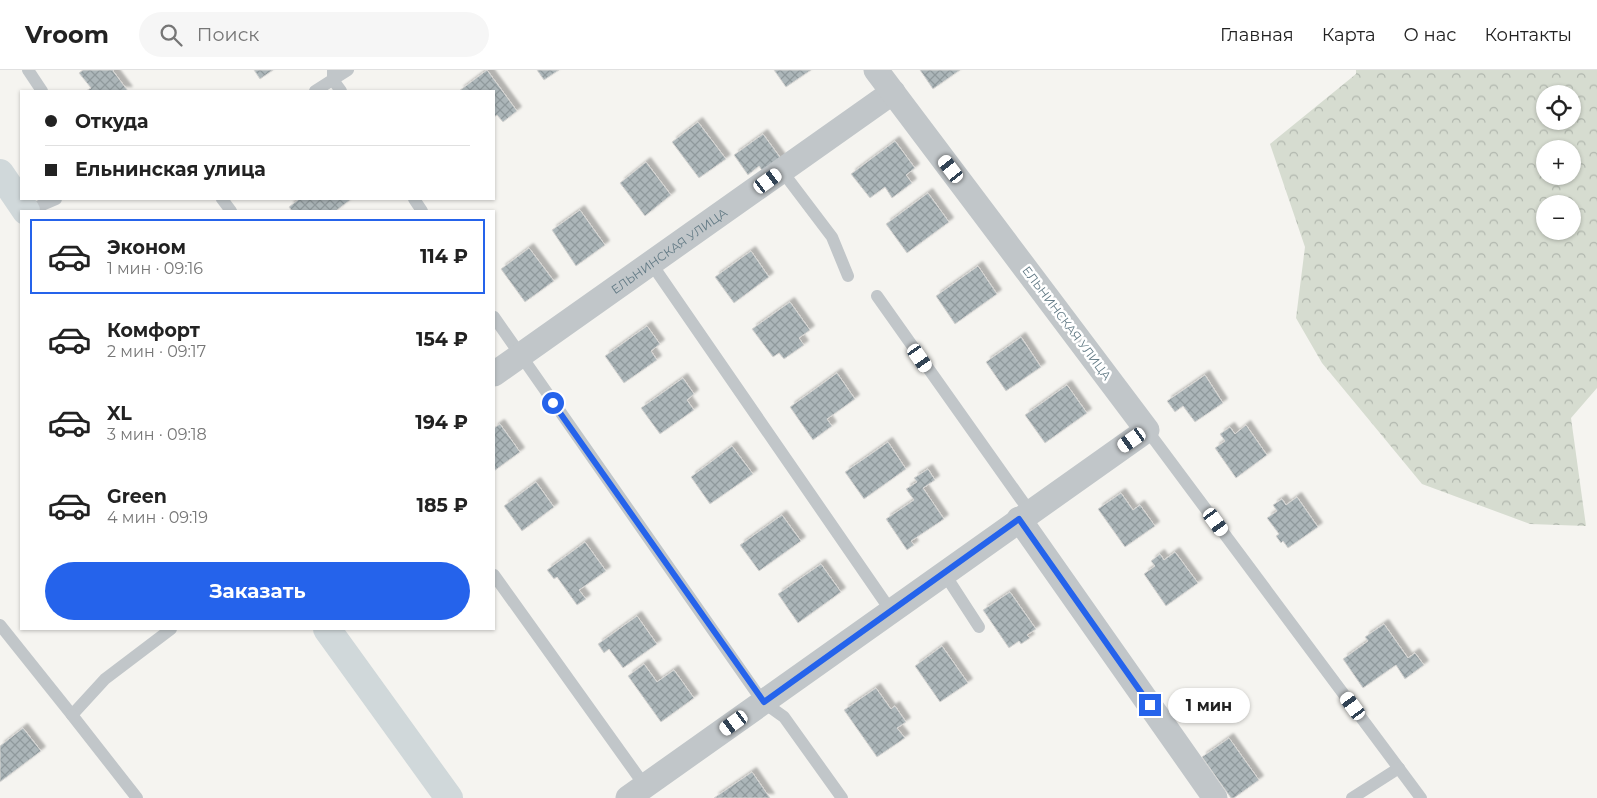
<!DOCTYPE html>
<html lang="ru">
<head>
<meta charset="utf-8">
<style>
	body { margin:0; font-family:Montserrat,sans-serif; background:#f6f6f6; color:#222; height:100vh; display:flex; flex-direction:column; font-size:19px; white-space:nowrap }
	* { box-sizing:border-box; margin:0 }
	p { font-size:16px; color:#767676 }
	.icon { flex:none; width:28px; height:28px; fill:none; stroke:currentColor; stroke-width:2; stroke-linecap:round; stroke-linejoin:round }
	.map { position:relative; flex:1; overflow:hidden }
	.drawer { position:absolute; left:20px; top:140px; width:475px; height:420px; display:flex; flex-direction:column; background:#fff; border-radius:0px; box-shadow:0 1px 4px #0004 }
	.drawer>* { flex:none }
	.guide { position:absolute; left:20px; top:20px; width:475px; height:110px; border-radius:0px; box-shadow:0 1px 4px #0004; display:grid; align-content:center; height:110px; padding:0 25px; background:#fff }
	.buttons { position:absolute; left:1536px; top:15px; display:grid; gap:10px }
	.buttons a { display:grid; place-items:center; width:45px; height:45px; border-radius:50%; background:#fff; box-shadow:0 1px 4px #0004; font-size:25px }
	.end { position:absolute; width:22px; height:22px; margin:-11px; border:6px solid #2563eb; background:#fff; box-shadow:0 0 0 2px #fff }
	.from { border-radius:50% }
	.bubble { position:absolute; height:35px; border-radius:18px; background:#fff; box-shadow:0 1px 4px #0004; font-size:16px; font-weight:700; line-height:35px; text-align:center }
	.car { position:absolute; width:15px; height:30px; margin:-15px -8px; border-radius:6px; box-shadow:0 0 4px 1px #0007; background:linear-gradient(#fff 24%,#345 0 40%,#fff 0 76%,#345 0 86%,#fff 0) }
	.guide b { display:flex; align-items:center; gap:18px; height:48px; font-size:19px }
	.guide b+b { border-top:1px solid #e0e0e0 }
	.guide i { width:12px; height:12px; background:#222 }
	ul { padding:9px 0 0; list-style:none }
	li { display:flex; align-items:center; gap:15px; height:75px; margin:0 10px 8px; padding:0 15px; border:2px solid transparent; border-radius:0px }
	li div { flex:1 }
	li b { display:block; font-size:19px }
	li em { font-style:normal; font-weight:700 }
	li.active { border-color:#2563eb }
	li>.icon { width:45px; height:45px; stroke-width:1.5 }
	.cta { display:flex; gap:10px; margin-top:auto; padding:10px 25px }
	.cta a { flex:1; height:58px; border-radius:30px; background:#2563eb; color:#fff; font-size:20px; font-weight:700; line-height:58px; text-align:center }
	header { display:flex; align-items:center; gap:30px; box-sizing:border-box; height:70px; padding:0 25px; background:#fff; border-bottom:1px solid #e0e0e0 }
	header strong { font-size:24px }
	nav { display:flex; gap:28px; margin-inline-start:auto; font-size:18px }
	.search { width:350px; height:45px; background:#f6f6f6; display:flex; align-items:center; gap:12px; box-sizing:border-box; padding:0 18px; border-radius:28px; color:#767676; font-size:19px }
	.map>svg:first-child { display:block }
</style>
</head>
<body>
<header>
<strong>Vroom</strong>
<div class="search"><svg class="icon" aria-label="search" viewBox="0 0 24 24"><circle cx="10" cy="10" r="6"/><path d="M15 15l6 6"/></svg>Поиск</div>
<nav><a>Главная</a><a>Карта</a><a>О нас</a><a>Контакты</a></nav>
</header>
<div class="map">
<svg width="1597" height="728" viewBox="0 0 1597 728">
	<defs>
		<pattern id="forest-crowns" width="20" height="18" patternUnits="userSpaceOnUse" patternTransform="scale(1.25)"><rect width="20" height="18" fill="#d6dcd0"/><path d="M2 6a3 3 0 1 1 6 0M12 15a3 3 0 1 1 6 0" fill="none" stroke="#b1b7ae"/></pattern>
		<pattern id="building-cross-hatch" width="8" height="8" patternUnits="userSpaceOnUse" patternTransform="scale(1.25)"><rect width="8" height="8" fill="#acb6b9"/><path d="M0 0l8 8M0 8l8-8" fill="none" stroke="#8f999c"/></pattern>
		<filter id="shadow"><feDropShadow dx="4.5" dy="-4.5" stdDeviation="1" flood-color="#0004"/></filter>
	</defs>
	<rect width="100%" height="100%" fill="#f5f4f0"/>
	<path fill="url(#forest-crowns)" fill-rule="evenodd" d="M1356 0H1597V318L1571 348 1586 456 1530 454 1422 414 1322 293 1296 248 1305 177 1270 74 1356 4ZM1545 24H1572V51H1545ZM1545 79H1572V106H1545ZM1545 134H1572V161H1545Z"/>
	<g fill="url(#building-cross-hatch)" stroke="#d6d5d3" filter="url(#shadow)">
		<path d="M83 0H114L113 1 128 21H86L91 18 79 3Z"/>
		<path d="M254 0H273L260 9Z"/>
		<path d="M487 0 517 41 503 52 497 45 494 47V21H459Z"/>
		<path d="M537 0H559L544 10Z"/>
		<path d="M774 0H811L786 17Z"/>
		<path d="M920 0H960L933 19Z"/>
		<path d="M698 52 726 89 699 108 672 72Z"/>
		<path d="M763 64 782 90 764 103 759 96 748 105 734 85Z"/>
		<path d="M895 71 915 98 906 105 912 113 892 128 885 117 870 128 851 104Z"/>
		<path d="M646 92 671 125 645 146 620 113Z"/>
		<path d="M928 123 949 152 907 183 886 154Z"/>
		<path d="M299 129H349L350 130 337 140V141H292L289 137Z"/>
		<path d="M580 140 605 175 576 196 552 160Z"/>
		<path d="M529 178 554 211 525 232 501 199Z"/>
		<path d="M751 181 769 207 734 233 715 207Z"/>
		<path d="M978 196 997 224 955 254 936 226Z"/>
		<path d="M790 232 810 260 799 268 804 275 784 289 779 283 773 287 752 259Z"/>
		<path d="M647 256 660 274 651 281 657 290 624 313 605 286Z"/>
		<path d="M1021 267 1041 297 1006 321 986 292Z"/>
		<path d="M837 303 855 329 827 349 832 356 813 370 790 337Z"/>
		<path d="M1205 305 1223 333 1195 352 1183 336 1175 342 1167 331Z"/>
		<path d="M683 308 694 324 687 330 694 340 660 364 641 338Z"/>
		<path d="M1067 315 1087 343 1045 373 1025 345Z"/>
		<path d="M500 354 520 382 494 401V358Z"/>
		<path d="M1246 355 1267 385 1236 408 1215 378 1225 371 1220 364 1230 357 1235 364Z"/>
		<path d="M888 372 906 399 864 429 845 402Z"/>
		<path d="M732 376 753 404 710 434 691 407Z"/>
		<path d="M928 399 935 410 923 418 944 449 911 471 914 475 907 480 886 449 914 430 906 419 917 412 914 408Z"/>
		<path d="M536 412 554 437 522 461 504 436Z"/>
		<path d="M1121 423 1133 440 1140 435 1155 456 1125 477 1098 439Z"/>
		<path d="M1297 427 1318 457 1288 478 1283 471 1281 473 1276 466 1279 464 1267 448 1277 441 1273 435 1282 429 1286 435Z"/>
		<path d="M782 445 801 471 759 501 740 475Z"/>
		<path d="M585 472 606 501 579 520 586 529 577 535 557 507 554 509 547 500Z"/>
		<path d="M1175 482 1198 513 1166 536 1144 504 1155 496 1151 491 1160 484 1164 490Z"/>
		<path d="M821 494 841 522 798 553 778 524Z"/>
		<path d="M1010 522 1036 559 1027 565 1030 568 1021 574 1019 571 1009 578 983 540Z"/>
		<path d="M637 546 657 574 623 598 609 579 604 583 598 574Z"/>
		<path d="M1384 554 1408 588 1415 583 1424 595 1405 609 1396 595 1363 618 1343 589 1368 571 1365 567Z"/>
		<path d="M942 576 968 613 940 632 915 596Z"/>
		<path d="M644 594 657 612 674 600 694 628 661 652 628 606Z"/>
		<path d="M876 618 891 639 895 636 906 652 897 658 905 668 877 687 844 640Z"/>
		<path d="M23 658 41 681 0 712V676Z"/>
		<path d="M1229 668 1259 710 1234 728H1231L1202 687Z"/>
		<path d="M752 702 770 728H714Z"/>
	</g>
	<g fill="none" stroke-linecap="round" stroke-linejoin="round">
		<g stroke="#c1c6c9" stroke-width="12">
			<path d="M28 0 42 21"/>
			<path d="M333 1V10L341 21"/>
			<path d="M315 21 348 0"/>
			<path d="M782 101 832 167 848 206"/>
			<path d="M222 129 231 141"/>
			<path d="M414 129 422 141"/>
			<path d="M28 141 56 129"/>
			<path d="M651 193 891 541"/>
			<path d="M877 226 1030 442"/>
			<path d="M494 247 763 632 784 647 842 728"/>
			<path d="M1147 360 1421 728"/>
			<path d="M944 503 979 557"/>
			<path d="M494 505 645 716"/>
			<path d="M0 555 72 645 105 609 171 559"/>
			<path d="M72 645 137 728"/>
			<path d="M1352 728 1399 698"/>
		</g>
		<g stroke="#c1c6c9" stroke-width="25">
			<path id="s1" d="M494 304 893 22"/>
			<path d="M1019 449 1215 728"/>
			<path d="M628 728 1147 360 876 0"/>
		</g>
		<g stroke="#d0d8da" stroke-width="28">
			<path d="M0 103 26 141"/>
			<path d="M327 559 449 728"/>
		</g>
	</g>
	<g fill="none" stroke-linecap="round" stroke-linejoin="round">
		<path stroke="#2563eb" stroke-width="6" d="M553 333 764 632 1019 449 1150 635"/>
	</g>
	<g text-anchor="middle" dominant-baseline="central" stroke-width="5" stroke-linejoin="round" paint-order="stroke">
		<g font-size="12" fill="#617984" stroke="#fff">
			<text stroke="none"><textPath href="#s1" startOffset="214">ЕЛЬНИНСКАЯ УЛИЦА</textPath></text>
			<text transform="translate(1067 253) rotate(53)">ЕЛЬНИНСКАЯ УЛИЦА</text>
		</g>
	</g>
</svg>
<div class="buttons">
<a><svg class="icon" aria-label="locate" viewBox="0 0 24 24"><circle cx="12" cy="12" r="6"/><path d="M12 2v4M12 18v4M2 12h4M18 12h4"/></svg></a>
<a>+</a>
<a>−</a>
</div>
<i class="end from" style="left:553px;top:333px"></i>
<i class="end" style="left:1150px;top:635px"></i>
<div class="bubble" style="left:1168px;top:618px;width:82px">1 мин</div>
<i class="car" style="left:951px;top:99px;rotate:323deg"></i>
<i class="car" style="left:768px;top:111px;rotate:54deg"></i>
<i class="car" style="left:920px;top:288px;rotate:145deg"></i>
<i class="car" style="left:1132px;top:370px;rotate:235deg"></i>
<i class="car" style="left:1216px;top:452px;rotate:144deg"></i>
<i class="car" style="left:1353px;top:636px;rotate:324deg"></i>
<i class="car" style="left:734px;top:653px;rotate:234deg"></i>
<div class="guide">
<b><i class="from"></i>Откуда</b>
<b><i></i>Ельнинская улица</b>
</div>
<section class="drawer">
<ul>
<li class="active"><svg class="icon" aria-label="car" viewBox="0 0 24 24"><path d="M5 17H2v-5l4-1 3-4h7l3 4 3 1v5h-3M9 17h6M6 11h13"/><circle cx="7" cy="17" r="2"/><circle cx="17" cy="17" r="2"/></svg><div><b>Эконом</b><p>1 мин · 09:16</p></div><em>114 ₽</em></li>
<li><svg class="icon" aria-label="car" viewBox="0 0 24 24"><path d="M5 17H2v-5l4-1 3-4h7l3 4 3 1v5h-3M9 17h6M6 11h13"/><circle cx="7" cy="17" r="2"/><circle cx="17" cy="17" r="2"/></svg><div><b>Комфорт</b><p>2 мин · 09:17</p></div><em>154 ₽</em></li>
<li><svg class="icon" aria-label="car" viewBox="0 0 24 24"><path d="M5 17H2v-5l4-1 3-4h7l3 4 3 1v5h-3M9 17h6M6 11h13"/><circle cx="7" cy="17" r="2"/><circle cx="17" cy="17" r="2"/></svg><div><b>XL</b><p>3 мин · 09:18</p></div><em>194 ₽</em></li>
<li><svg class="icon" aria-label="car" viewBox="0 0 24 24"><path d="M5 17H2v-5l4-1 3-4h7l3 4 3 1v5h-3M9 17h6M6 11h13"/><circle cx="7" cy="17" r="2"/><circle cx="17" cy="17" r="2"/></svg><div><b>Green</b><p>4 мин · 09:19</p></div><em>185 ₽</em></li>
</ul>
<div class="cta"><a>Заказать</a></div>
</section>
</div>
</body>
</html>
